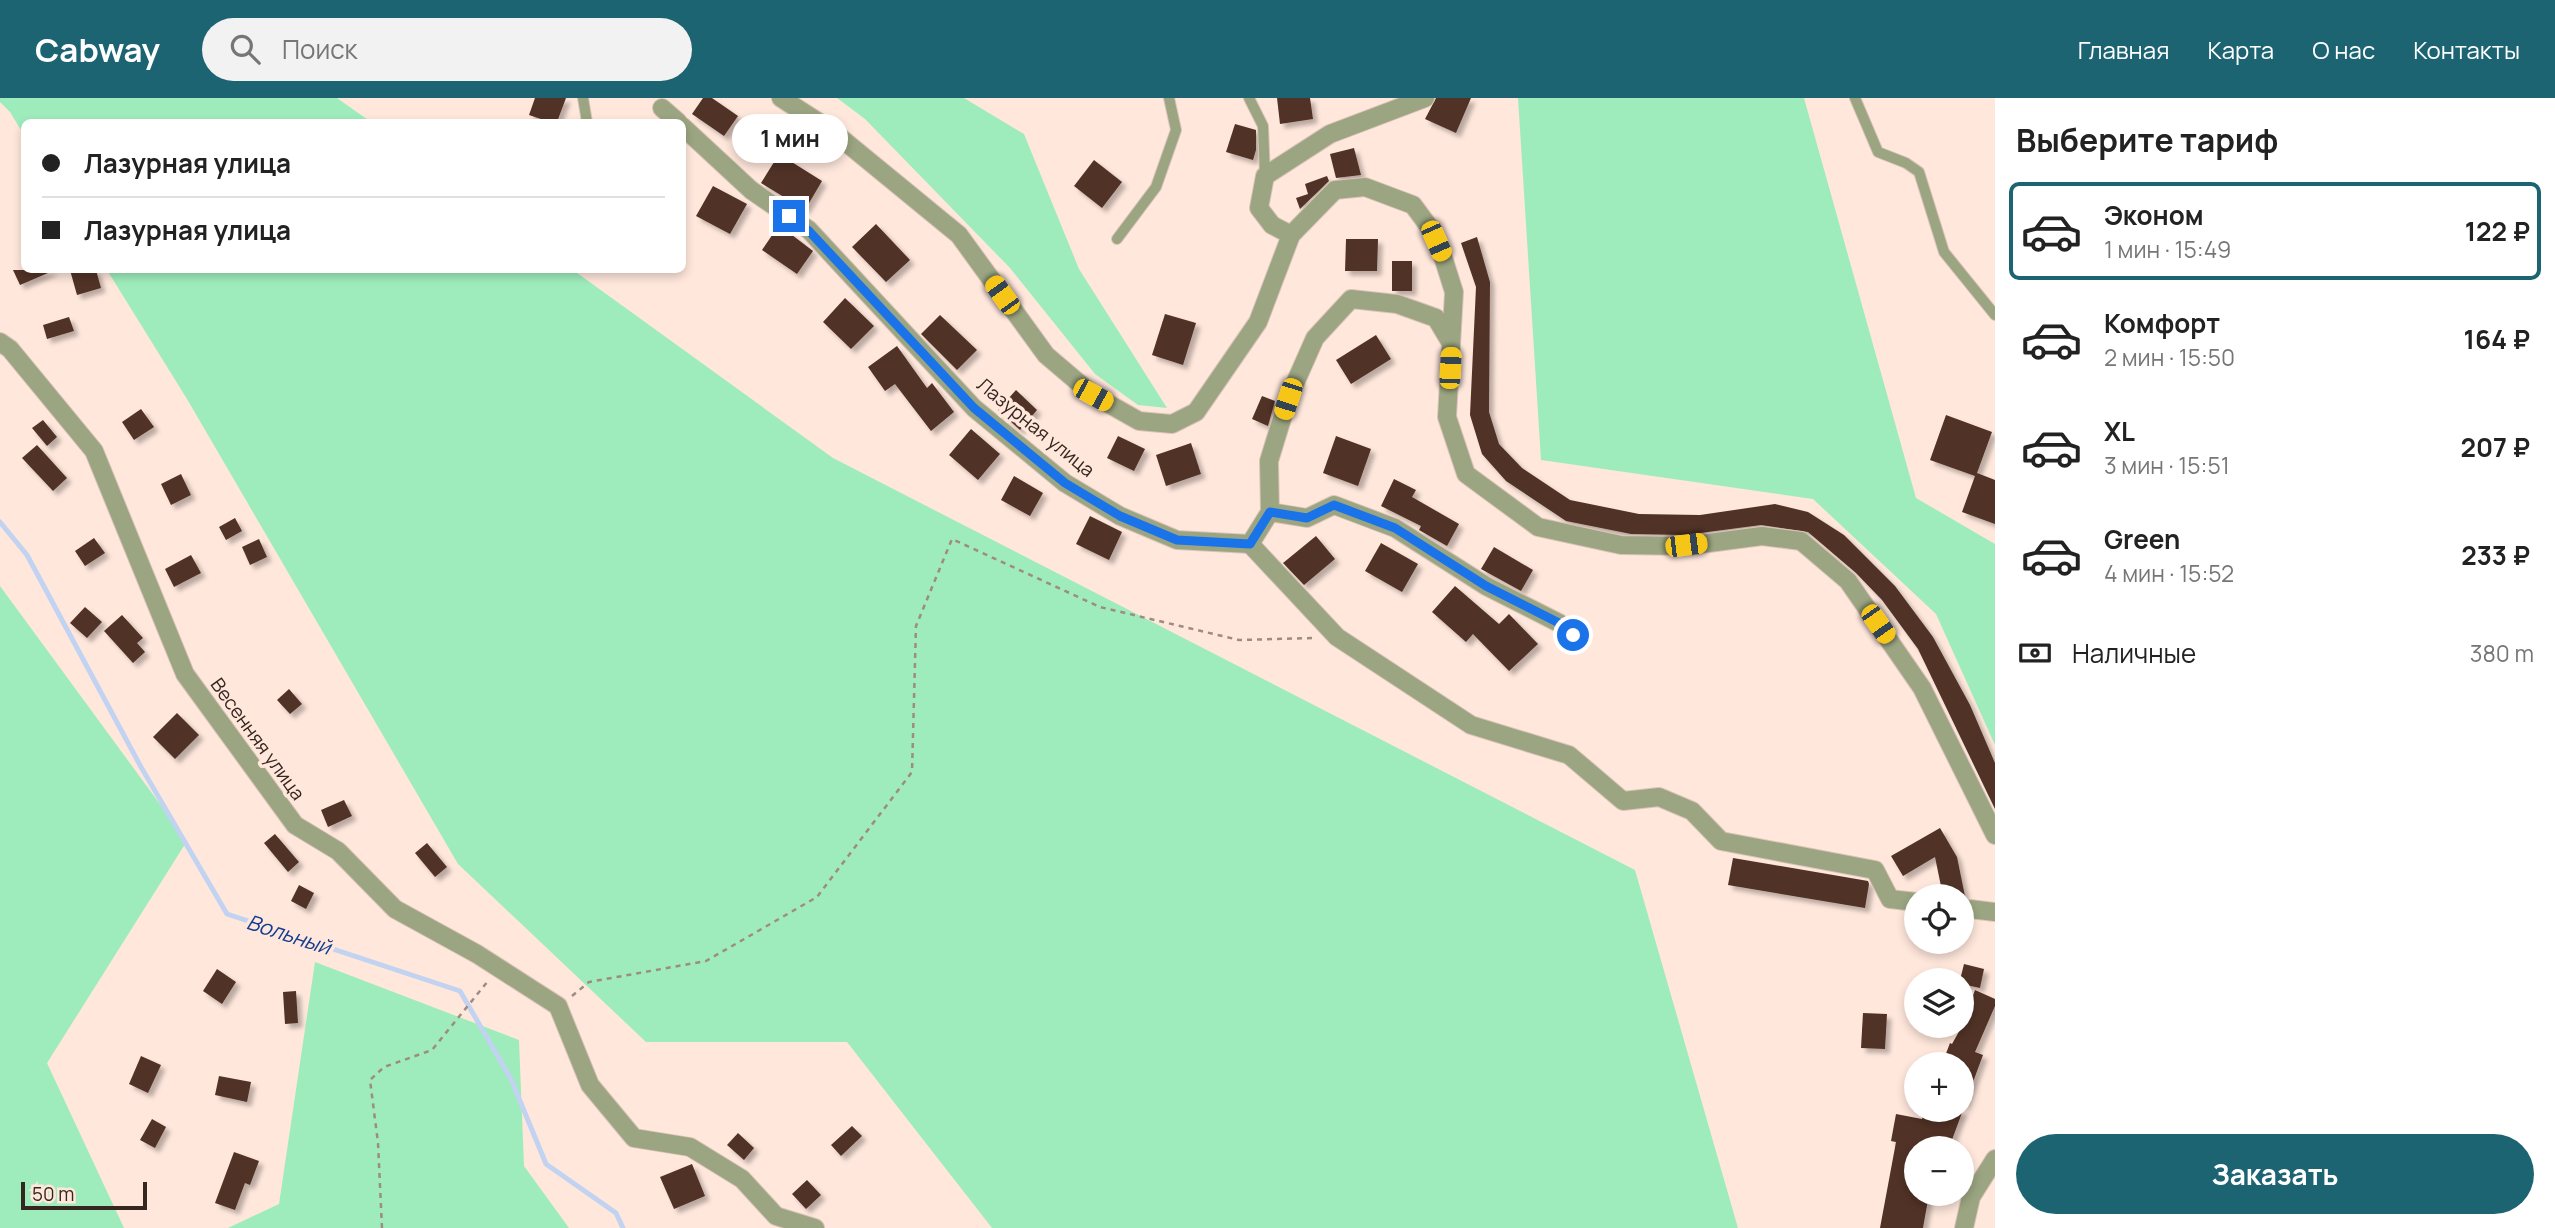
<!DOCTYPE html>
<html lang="ru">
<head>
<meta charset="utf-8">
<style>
	body { margin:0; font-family:Manrope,sans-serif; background:#f2f2f2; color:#222; height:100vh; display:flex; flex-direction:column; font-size:26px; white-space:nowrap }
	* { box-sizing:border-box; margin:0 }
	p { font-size:23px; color:#767676 }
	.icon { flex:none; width:38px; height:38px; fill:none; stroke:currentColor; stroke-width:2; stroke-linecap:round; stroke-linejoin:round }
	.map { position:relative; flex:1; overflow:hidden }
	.sheet { display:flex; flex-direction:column; background:#fff; width:560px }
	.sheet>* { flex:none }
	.top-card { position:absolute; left:21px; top:21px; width:665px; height:154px; border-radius:10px; box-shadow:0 4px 10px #0003; display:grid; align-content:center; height:154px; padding:0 21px; background:#fff }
	.fabs { position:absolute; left:1904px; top:786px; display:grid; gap:14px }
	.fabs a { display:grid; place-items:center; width:70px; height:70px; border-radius:50%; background:#fff; box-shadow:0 4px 10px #0003; font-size:35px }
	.scale { position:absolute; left:21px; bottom:18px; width:126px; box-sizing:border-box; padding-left:7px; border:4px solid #352720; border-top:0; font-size:19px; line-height:24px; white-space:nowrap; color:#352720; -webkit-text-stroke:5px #ffe7dc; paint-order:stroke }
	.end { position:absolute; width:32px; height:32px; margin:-16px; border:9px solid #1a73e8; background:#fff; box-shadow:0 0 0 4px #fff }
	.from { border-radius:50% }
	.bubble { position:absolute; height:49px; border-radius:24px; background:#fff; box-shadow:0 4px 10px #0003; font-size:23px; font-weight:700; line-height:49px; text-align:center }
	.car { position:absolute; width:21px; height:42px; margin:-21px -10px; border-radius:9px; box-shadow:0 0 5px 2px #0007; background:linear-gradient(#f5c518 24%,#345 0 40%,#f5c518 0 76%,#345 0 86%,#f5c518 0) }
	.top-card b { display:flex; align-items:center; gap:24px; height:66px; font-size:26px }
	.top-card b+b { border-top:2px solid #e0e0e0 }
	.top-card i { width:18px; height:18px; background:#222 }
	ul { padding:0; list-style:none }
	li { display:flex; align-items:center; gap:21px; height:98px; margin:0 14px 10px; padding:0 7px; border:4px solid transparent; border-radius:10px }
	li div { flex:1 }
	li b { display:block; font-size:26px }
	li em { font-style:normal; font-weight:700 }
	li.active { border-color:#1d6473 }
	li>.icon { width:63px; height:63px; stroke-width:1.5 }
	h2 { padding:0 21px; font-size:32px; line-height:84px }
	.pay { display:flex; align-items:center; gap:18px; height:77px; padding:0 21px; font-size:26px }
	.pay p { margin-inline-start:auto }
	.action { display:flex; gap:14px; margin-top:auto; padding:14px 21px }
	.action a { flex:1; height:80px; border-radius:42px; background:#1d6473; color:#fff; font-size:28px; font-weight:700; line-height:80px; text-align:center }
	header { display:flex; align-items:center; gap:42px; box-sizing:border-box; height:98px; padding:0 35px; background:#1d6473; color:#fff }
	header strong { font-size:33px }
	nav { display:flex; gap:38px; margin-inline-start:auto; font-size:24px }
	.search { width:490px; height:63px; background:#f2f2f2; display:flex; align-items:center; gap:18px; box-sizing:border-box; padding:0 24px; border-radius:38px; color:#767676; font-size:26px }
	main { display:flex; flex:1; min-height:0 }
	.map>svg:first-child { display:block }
</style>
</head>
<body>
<header>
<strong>Cabway</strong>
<div class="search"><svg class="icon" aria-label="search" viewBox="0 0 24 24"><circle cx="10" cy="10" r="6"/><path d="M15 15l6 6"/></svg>Поиск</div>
<nav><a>Главная</a><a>Карта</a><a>О нас</a><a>Контакты</a></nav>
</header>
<main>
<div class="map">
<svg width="1995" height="1130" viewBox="0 0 1995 1130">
	<defs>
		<filter id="shadow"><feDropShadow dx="4.5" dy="4.5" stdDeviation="2" flood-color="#0004"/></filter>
	</defs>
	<rect width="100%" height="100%" fill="#ffe7dc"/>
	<g fill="#9eecbb">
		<path d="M0 0H337L371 24H24V37L10 14 0 4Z"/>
		<path d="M837 0H964L1024 36 1079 171 1167 310 1138 307 1095 276 1010 170 865 21Z"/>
		<path d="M1518 0H1804L1916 400 1995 446V647L1936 516 1813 401 1541 362Z"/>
		<path d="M107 172H573L833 360 1635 772 1738 1130H992L847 944H646L458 766 187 301Z"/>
		<path d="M0 488 187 743 47 965 124 1130H0Z"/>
		<path d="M315 864 519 942 524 1068 569 1130H228L279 1106Z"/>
	</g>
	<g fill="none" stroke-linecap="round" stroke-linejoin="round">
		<path stroke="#c1d3f1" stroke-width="5" d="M0 424 27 457 141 669 227 816 460 893 511 981 546 1066 616 1115 623 1130"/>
	</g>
	<g fill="#513225" filter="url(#shadow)">
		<path d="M535 0H566L557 24H550L529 17Z"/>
		<path d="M703 0H712L738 18 724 38 692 16Z"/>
		<path d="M1277 0H1310L1313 21 1280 26Z"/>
		<path d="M1436 0H1471L1456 35 1425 21Z"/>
		<path d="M1235 26 1256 32V52L1253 62 1226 54Z"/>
		<path d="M1354 50 1361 77 1336 80 1330 56Z"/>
		<path d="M779 56 822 83 805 112 761 85Z"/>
		<path d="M1094 62 1122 84 1102 110 1074 88Z"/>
		<path d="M1327 78 1329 83 1300 111 1296 100 1308 96 1305 86Z"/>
		<path d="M713 88 747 106 730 136 696 118Z"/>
		<path d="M876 126 910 162 886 184 852 149Z"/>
		<path d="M779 127 813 153 797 176 762 152Z"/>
		<path d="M1477 139 1490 184 1489 314 1499 346 1522 370 1570 402 1639 416 1700 417 1775 406 1808 414 1844 437 1895 488 1933 539 1970 607 1995 665V711L1918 551 1882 502 1856 475 1808 434 1761 427 1685 437 1631 436 1566 423 1506 383 1482 356 1470 317 1476 189 1461 145Z"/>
		<path d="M1346 141H1378L1377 173H1345Z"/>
		<rect x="1392" y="163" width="20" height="30"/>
		<path d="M13 172H55L20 187Z"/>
		<path d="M70 172H96L101 190 77 197Z"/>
		<path d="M845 200 874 228 851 251 823 224Z"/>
		<path d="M1165 216 1196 225 1183 267 1152 257Z"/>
		<path d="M940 217 977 252 957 272 921 236Z"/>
		<path d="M69 219 74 233 47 241 43 227Z"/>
		<path d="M1376 237 1391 261 1351 286 1336 262Z"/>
		<path d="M897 248 927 290 932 285 954 314 931 333 895 286 885 293 868 269Z"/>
		<path d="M1016 292 1037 312 1020 332 998 312Z"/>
		<path d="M1262 298 1275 303 1268 328 1252 321Z"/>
		<path d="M141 311 154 329 134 342 122 324Z"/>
		<path d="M1946 317 1992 334 1977 375 1995 382V426L1962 414 1975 378 1930 362Z"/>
		<path d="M43 322 57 339 47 348 32 330Z"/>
		<path d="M971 331 1000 356 978 382 949 357Z"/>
		<path d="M1118 338 1145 351 1134 373 1107 360Z"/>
		<path d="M1336 338 1371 351 1358 388 1323 375Z"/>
		<path d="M1191 345 1201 376 1166 388 1156 357Z"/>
		<path d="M37 347 67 380 53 393 22 360Z"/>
		<path d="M181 376 191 397 171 407 161 386Z"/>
		<path d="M1014 378 1043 395 1030 418 1001 402Z"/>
		<path d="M1394 381 1416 392 1412 399 1459 426 1447 448 1419 432 1421 428 1381 408Z"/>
		<path d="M1090 418 1122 434 1109 462 1076 446Z"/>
		<path d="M235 420 242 433 226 442 219 429Z"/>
		<path d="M1316 438 1335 461 1304 487 1283 465Z"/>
		<path d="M94 440 105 455 85 468 75 453Z"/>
		<path d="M259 441 267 459 250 467 242 449Z"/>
		<path d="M1381 445 1418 466 1402 494 1365 473Z"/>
		<path d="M1494 449 1533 472 1521 493 1481 471Z"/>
		<path d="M191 457 201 475 174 489 165 471Z"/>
		<path d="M1455 488 1499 526 1509 516 1538 546 1509 573 1473 536 1466 544 1432 514Z"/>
		<path d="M85 509 102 524 87 540 70 525Z"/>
		<path d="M122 517 143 540 137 545 145 554 133 565 104 533Z"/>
		<path d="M289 591 302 606 290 616 277 602Z"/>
		<path d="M177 615 199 637 175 661 153 639Z"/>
		<path d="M344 702 352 718 328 729 321 712Z"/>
		<path d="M1940 730 1957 759 1965 798H1943L1935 759 1903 778 1891 758Z"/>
		<path d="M275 736 299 764 288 774 264 745Z"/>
		<path d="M427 745 447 769 435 779 415 755Z"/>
		<path d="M1733 760 1868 783 1869 786 1865 810 1728 787Z"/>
		<path d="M299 787 314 795 306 811 291 803Z"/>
		<path d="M1964 866 1984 871 1980 890 1962 886 1960 882Z"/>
		<path d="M217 871 236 884 222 906 203 893Z"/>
		<path d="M1975 892 1995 901V908L1975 954 1983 957 1963 1011 1962 966H1942L1950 945 1952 946 1962 928Z"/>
		<path d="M296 893 298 925 285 926 283 894Z"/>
		<path d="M1863 915 1887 916 1885 951 1861 950Z"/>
		<path d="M141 958 161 967 148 995 129 986Z"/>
		<path d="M219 978 251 984 247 1004 215 997Z"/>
		<path d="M1925 1012H1963L1949 1050H1916V1096H1929L1923 1130H1880L1896 1044 1891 1043 1896 1016 1922 1021Z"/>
		<path d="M152 1021 166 1029 155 1050 140 1042Z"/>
		<path d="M852 1028 862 1038 841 1058 831 1047Z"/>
		<path d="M738 1035 754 1050 744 1062 727 1047Z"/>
		<path d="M234 1054 259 1063 250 1087 245 1085 235 1112 215 1105Z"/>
		<path d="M692 1066 705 1098 674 1111 660 1079Z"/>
		<path d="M807 1082 821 1097 806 1111 792 1096Z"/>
	</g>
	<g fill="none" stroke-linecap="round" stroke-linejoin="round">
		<g stroke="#dbc4ba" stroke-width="12">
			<g id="service">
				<path d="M583 0 587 24"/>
				<path d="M1249 0 1263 28 1265 78"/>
				<path d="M1855 0 1878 54 1906 65 1919 74 1944 154 1995 217"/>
				<path d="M1117 141 1156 89 1176 32 1169 0"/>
			</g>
		</g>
		<g stroke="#dbc4ba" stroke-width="20">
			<g id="minor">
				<path d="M781 0 831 32 959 137 1046 257 1093 297 1139 323 1172 326 1196 314 1258 224 1291 137"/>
				<path d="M1425 0 1330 36 1265 78 1259 110 1272 127 1291 137 1335 92 1365 89 1413 107 1430 130 1442 156 1454 194 1447 319 1466 376 1538 429 1621 447 1686 448 1762 438 1801 443 1848 483 1922 590 1995 737"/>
				<path d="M662 10 678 24"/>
				<path d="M682 28 751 92 809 132 974 310 1065 385 1120 418 1177 442 1250 446 1270 414 1307 420 1334 407 1395 430 1486 488 1559 525 1573 537"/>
				<path d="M0 244 10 251 94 353 185 576 295 727 338 753 395 811 477 856 558 908 590 987 634 1040 690 1049 742 1081 776 1118 815 1130"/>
				<path d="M1270 414 1269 363 1288 301 1315 240 1351 201 1397 206 1436 220 1451 245"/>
				<path d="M1250 446 1337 539 1471 627 1569 657 1623 703 1659 699 1692 713 1721 743 1875 772 1890 801 1916 804"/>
				<path d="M1962 810 1995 814"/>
				<path d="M1964 1130 1971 1099 1995 1061"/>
			</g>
		</g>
		<g stroke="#9e8b82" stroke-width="2.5" stroke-dasharray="5 5" stroke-linecap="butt">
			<path d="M572 898 589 884 706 863 817 799 912 674 916 528 952 441 1100 509 1239 542 1313 540"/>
			<path d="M382 1130 378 1045 370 982 384 969 432 952 488 883"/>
		</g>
		<use href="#service" stroke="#9ba581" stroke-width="10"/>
		<use href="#minor" stroke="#9ba581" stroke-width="18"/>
	</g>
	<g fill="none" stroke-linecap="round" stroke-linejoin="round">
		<path stroke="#1a73e8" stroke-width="9" d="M789 118 808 132 974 310 1065 385 1120 418 1177 442 1250 446 1270 414 1307 420 1334 407 1395 430 1486 488 1559 525 1573 537"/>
	</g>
	<g text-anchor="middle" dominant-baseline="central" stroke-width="7" stroke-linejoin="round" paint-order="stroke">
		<g font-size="19" fill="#352720" stroke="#ffe7dc">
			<text transform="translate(1036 329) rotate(39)">Лазурная улица</text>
			<text transform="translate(258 641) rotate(54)">Весенняя улица</text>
		</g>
		<g font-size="21" font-style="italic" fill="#133e92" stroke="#ffe7dc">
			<text transform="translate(289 836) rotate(18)">Вольный</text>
		</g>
	</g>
</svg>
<div class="fabs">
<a><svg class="icon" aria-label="locate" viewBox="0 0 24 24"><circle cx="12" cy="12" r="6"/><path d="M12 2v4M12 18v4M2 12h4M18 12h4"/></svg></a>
<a><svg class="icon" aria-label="layers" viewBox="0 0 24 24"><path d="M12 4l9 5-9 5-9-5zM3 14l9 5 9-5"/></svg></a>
<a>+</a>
<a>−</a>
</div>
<div class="scale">50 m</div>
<i class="end from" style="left:1573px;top:537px"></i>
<i class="end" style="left:789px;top:118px"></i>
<div class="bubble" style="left:732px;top:16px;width:116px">1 мин</div>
<i class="car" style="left:1436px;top:143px;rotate:156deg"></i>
<i class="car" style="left:1002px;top:197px;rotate:324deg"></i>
<i class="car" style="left:1450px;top:270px;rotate:3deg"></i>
<i class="car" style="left:1093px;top:297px;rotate:119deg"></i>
<i class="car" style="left:1288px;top:301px;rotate:198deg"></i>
<i class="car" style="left:1686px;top:447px;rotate:83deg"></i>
<i class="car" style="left:1878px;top:526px;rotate:145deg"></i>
<div class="top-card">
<b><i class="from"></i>Лазурная улица</b>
<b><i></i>Лазурная улица</b>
</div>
</div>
<section class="sheet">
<h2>Выберите тариф</h2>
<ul>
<li class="active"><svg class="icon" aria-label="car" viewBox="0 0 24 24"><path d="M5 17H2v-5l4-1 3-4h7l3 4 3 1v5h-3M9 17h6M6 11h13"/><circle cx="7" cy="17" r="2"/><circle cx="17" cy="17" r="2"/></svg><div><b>Эконом</b><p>1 мин · 15:49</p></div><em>122 ₽</em></li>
<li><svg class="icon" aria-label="car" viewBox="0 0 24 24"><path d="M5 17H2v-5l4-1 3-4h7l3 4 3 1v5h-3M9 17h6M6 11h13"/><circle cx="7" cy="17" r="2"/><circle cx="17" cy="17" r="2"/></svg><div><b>Комфорт</b><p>2 мин · 15:50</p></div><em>164 ₽</em></li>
<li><svg class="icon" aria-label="car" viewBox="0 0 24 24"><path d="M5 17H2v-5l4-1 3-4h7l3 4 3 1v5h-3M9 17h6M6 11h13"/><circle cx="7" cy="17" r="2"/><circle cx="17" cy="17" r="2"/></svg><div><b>XL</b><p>3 мин · 15:51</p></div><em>207 ₽</em></li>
<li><svg class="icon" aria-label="car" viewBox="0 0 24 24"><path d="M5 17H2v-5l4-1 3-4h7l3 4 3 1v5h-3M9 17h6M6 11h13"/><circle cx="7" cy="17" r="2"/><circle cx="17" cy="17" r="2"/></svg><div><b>Green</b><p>4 мин · 15:52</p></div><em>233 ₽</em></li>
</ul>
<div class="pay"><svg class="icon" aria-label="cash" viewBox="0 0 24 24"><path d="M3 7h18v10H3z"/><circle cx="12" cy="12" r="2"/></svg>Наличные<p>380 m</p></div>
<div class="action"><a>Заказать</a></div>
</section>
</main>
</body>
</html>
